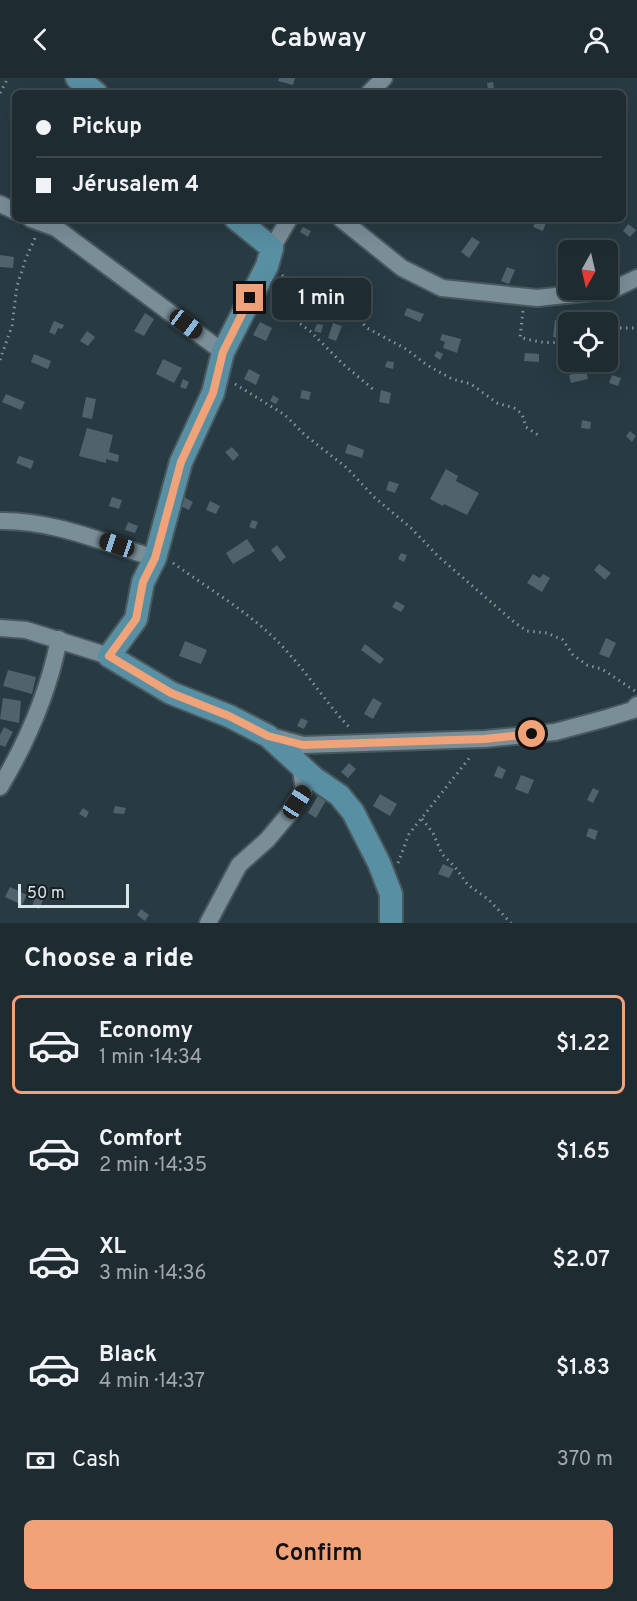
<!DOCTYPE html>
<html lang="en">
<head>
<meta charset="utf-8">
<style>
	body { margin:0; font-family:Overpass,sans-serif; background:#2b383e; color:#f1f3f6; height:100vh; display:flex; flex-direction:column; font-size:22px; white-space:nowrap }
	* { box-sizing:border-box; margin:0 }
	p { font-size:20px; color:#a1a7ac }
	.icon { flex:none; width:33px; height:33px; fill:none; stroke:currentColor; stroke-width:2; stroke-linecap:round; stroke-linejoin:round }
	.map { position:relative; height:845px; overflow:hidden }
	.drawer { display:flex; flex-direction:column; background:#1e2c32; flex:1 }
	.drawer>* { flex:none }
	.top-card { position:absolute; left:12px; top:12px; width:614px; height:132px; border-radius:9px; box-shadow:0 6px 24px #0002,0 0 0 2px #3c484d; display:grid; align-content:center; height:132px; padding:0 24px; background:#1e2c32 }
	.needle { width:39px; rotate:188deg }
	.controls { position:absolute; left:558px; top:162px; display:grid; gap:12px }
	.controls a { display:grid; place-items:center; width:60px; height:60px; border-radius:9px; background:#1e2c32; box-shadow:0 6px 24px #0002,0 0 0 2px #3c484d; font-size:30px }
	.scale { position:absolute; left:18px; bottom:15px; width:111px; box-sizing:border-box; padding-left:6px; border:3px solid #dae4ea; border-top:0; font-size:16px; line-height:21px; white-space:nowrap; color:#dae4ea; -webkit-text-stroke:4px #182024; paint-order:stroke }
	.end { position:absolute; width:27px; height:27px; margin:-14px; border:8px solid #f0a279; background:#111; box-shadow:0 0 0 3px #111 }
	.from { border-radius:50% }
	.bubble { position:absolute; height:42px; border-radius:9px; background:#1e2c32; box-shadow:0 6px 24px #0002,0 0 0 2px #3c484d; font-size:20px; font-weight:600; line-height:42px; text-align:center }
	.car { position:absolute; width:18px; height:36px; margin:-18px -9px; border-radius:8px; box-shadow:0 0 4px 2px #0007; background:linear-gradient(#222 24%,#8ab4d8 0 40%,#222 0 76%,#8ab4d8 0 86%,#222 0) }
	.top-card b { display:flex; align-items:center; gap:21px; height:57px; font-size:22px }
	.top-card b+b { border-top:2px solid #3c484d }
	.top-card i { width:15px; height:15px; background:#f1f3f6 }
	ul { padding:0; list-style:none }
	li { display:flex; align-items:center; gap:18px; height:99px; margin:0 12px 9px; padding:0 12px; border:3px solid transparent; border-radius:9px }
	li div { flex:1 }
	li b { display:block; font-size:22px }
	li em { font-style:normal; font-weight:600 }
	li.current { border-color:#f0a279 }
	li>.icon { width:54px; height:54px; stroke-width:1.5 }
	h2 { padding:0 24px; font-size:27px; line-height:72px }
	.pay { display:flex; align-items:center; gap:15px; height:66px; padding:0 24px; font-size:22px }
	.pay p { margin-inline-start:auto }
	.action { display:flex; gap:12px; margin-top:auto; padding:12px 24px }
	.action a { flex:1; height:69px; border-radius:9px; background:#f0a279; color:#111; font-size:24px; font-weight:600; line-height:69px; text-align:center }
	header { display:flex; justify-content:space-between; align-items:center; height:78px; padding:0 24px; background:#1e2c32; font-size:27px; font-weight:600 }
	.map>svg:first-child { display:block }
</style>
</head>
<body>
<header><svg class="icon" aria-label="back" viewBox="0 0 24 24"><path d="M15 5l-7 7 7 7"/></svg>Cabway<svg class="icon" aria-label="person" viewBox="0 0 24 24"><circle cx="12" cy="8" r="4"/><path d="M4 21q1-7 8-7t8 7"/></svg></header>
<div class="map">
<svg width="637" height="845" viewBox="0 0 637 845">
	<rect width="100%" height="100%" fill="#283a42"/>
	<g fill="#50636c">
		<path d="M279 0H295L293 7 278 3Z"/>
		<path d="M493 4 494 11 488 12 487 5Z"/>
		<path d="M536 142 546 145 543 153 533 149Z"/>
		<path d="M628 146 636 152 630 159 623 153Z"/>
		<path d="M303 149 311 153 308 159 300 154Z"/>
		<path d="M472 159 480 164 469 180 461 174Z"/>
		<path d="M0 177 14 179 13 190 0 189Z"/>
		<path d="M507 189 515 192 509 206 501 203Z"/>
		<path d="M560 201 568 202V212L559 210Z"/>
		<path d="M407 230 424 236 420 244 404 237Z"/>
		<path d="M145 235 154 241 144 258 134 253Z"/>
		<path d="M555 242 568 244V261L553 259Z"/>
		<path d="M54 243 64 247 62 251 58 250 55 257 49 254Z"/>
		<path d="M260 244 272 250 266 263 253 257Z"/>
		<path d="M333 245 342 248 336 263 328 260Z"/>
		<path d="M317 246 323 247 321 255 314 253Z"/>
		<path d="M87 253 95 259 88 268 80 263Z"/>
		<path d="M442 256 461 261 457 275 443 270 445 264 440 262Z"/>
		<path d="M437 273 443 276 440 282 434 278Z"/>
		<path d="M525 275 539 276V284L524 283Z"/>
		<path d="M34 276 51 283 48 291 31 284Z"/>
		<path d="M163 281 182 290 174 305 156 296Z"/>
		<path d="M387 283 394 284 393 291 385 289Z"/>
		<path d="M249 291 260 297 256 307 244 301Z"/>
		<path d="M586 293 588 301 571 305 569 297Z"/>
		<path d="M612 297 621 300 618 308 609 305Z"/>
		<path d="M183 301 189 304 186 311 180 309Z"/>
		<path d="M302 312 311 314 309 322 300 320Z"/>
		<path d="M381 312 391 315 389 326 379 324Z"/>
		<path d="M6 316 25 324 21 332 2 324Z"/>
		<path d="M273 317 279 321 276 326 270 323Z"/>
		<path d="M86 319 96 321 92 341 82 339Z"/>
		<path d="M582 342 591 344 590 351 581 350Z"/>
		<path d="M87 350 113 357 109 374 119 377 118 384 106 381V385L79 378Z"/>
		<path d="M630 353 636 358 632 364 626 358Z"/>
		<path d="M348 366 364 372 362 380 345 375Z"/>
		<path d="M232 369 239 377 233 383 225 374Z"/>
		<path d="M19 378 34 383 31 391 16 385Z"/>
		<path d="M446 391 458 398 456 403 479 415 467 437 444 426 443 428 430 421Z"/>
		<path d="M389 403 399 406 395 415 386 412Z"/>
		<path d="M112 419 122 422 119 431 109 428Z"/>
		<path d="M184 419 193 424 189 432 180 428Z"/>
		<path d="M210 423 220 428 216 436 206 432Z"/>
		<path d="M252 442 258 444 255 451 249 449Z"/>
		<path d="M128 444 138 448 135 455 125 452Z"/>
		<path d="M247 461 255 473 233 486 226 475Z"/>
		<path d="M277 467 286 479 280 484 271 472Z"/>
		<path d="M401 475 407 477 404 484 398 481Z"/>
		<path d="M599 486 611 495 605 502 594 492Z"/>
		<path d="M533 496 540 500 543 496 550 500 542 514 527 505Z"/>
		<path d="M396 523 405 528 401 534 392 529Z"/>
		<path d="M606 560 616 565 609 580 599 576Z"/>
		<path d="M185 563 207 572 201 586 179 578Z"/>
		<path d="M365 566 384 581 380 586 361 572Z"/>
		<path d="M8 592 36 599 32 616 3 608Z"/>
		<path d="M3 620 21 623 19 645 0 641Z"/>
		<path d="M373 620 382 625 373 641 364 636Z"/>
		<path d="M301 640 308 643 304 651 297 648Z"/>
		<path d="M4 649 13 654 5 669 0 667V657Z"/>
		<path d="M349 685 356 691 348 700 341 694Z"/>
		<path d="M498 688 506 692 502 701 494 698Z"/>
		<path d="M521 697 534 702 528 716 515 711Z"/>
		<path d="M593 710 599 713 593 725 587 722Z"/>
		<path d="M320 714 328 719 316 740 308 735Z"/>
		<path d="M380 716 397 726 390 738 373 728Z"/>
		<path d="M115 728 126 730 124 736 113 735Z"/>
		<path d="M83 730 89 734 86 740 79 736Z"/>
		<path d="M589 750 598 753 595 762 586 758Z"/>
		<path d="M443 786 454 791 449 800 438 796Z"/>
		<path d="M10 809 27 817 22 827 5 819Z"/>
		<path d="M35 820 43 822 39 831 32 828Z"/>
		<path d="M141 831 149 837 145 843 137 837Z"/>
	</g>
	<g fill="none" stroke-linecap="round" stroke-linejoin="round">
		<g stroke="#49585f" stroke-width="20">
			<g id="street">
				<path d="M369 15 384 0"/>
				<path d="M0 126 15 133"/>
				<path d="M31 141 56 150 223 274"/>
				<path d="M341 141 402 190 442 210 537 220 612 212 637 200"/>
				<path d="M272 170 289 141"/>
				<path d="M0 443C54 442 104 465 155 480"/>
				<path d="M0 550 26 552 109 578"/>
				<path d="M270 658 303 667 485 661 555 654 607 640 633 632 637 627"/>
				<path d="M0 709C27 664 49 612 59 561"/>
				<path d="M208 845 239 787 267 762 289 736 304 712 300 685"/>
			</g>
		</g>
		<g stroke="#49585f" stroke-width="26">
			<g id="secondary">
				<path d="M77 0 96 15"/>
				<path d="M236 141 272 170 267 188 223 274 213 315 181 384 155 480 143 504 136 541 109 578 171 615 229 638 268 658 314 700 339 717 353 734 379 785 391 816V845"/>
			</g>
		</g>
		<g stroke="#86949b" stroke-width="3" stroke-dasharray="1.5 4.5" stroke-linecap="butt">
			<path d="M0 15 8 0"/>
			<path d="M282 197 288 203 356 238 367 250 406 271 427 287 452 301 471 306 497 325 514 330 522 336 526 349 538 357"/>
			<path d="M278 205 286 220 291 239 310 253 343 286 374 312"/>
			<path d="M523 233 520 259C535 264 553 267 568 262"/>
			<path d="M608 250H637"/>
			<path d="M0 282 12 248 17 208 26 180 36 158"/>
			<path d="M235 306 285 337 305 357 347 390 374 419 411 450 439 479 514 544 527 553 547 555 563 562 573 577 587 587 602 591 635 613"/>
			<path d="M173 485C213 514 258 539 290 577 311 600 327 626 349 649"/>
			<path d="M422 741 433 755 442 776 455 789 468 807 488 821 511 845"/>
			<path d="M398 785 409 756 471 678"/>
		</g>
		<use href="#street" stroke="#7a8e98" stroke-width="16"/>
		<use href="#secondary" stroke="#598fa3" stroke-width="22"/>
	</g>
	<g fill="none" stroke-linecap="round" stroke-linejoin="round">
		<path stroke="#f0a279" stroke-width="8" d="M250 220 223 274 213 315 181 384 155 480 143 504 136 541 109 578 171 615 229 638 268 658 303 667 484 661 532 656"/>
	</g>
</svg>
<div class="controls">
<a><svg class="needle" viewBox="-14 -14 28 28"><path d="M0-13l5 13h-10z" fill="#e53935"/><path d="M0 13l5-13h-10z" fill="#a1a7ac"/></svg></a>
<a><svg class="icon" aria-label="locate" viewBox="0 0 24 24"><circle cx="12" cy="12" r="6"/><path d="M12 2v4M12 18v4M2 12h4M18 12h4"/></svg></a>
</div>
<div class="scale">50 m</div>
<i class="end from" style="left:532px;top:656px"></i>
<i class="end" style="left:250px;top:220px"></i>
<div class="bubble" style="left:272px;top:200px;width:99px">1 min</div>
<i class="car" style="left:186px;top:246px;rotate:127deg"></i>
<i class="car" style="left:117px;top:467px;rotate:289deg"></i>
<i class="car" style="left:297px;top:724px;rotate:33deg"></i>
<div class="top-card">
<b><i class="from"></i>Pickup</b>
<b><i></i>Jérusalem 4</b>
</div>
</div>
<section class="drawer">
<h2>Choose a ride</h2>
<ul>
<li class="current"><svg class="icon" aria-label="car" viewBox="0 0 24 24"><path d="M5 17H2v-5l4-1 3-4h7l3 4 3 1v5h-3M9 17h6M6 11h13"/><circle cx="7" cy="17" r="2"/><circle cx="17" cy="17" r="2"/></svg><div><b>Economy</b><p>1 min · 14:34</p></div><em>$1.22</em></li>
<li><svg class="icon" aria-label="car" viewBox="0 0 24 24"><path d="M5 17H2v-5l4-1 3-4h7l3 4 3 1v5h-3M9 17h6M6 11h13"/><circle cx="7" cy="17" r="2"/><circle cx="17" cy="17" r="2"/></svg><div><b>Comfort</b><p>2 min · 14:35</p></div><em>$1.65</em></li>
<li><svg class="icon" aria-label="car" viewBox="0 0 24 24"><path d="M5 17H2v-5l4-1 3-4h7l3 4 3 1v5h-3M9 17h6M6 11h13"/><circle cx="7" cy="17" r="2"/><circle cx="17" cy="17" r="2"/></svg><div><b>XL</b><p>3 min · 14:36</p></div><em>$2.07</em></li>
<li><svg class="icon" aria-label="car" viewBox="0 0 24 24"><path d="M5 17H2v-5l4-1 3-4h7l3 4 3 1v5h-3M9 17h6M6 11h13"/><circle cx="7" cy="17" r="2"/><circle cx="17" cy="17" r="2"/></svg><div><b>Black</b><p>4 min · 14:37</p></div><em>$1.83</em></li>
</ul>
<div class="pay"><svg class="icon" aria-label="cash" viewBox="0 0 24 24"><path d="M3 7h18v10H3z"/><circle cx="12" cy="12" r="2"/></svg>Cash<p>370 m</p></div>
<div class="action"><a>Confirm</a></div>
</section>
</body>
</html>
